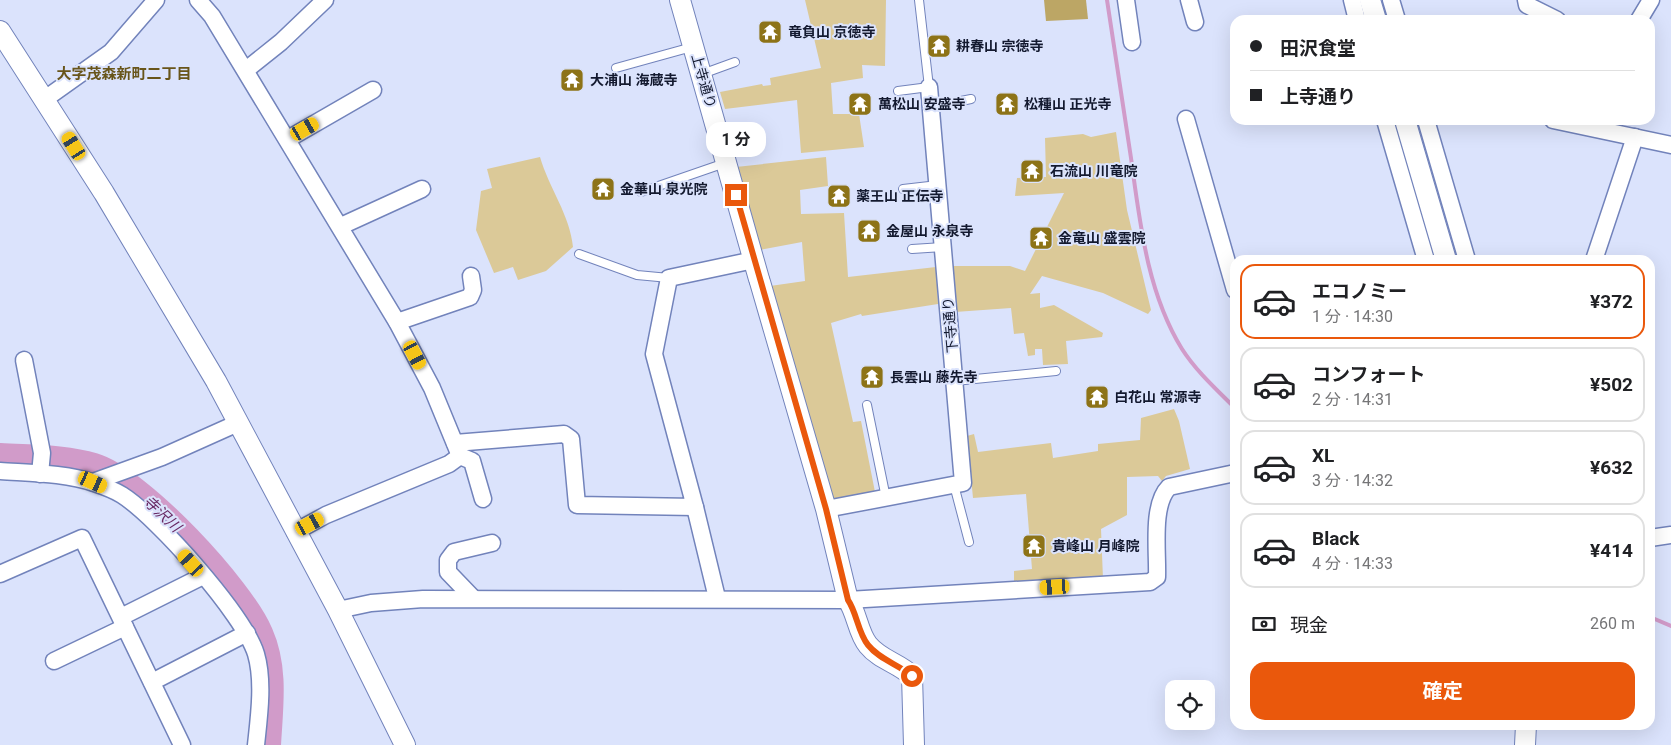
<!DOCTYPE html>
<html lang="ja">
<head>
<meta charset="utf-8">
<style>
	body { margin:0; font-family:Roboto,"Noto Sans JP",sans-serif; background:#f2f2f2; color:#202124; height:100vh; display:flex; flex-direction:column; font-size:19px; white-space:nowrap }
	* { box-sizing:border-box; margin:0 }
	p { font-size:16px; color:#757577 }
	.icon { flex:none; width:28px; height:28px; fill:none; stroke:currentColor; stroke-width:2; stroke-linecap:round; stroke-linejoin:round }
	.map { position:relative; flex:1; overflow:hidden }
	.drawer { position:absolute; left:1230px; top:255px; width:425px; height:475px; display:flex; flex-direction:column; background:#fff; border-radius:15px; box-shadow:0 5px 20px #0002 }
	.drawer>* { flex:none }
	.banner { position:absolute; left:1230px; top:15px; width:425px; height:110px; border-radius:15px; box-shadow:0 5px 20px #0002; display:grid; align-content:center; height:110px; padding:0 20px; background:#fff }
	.controls { position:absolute; left:1165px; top:680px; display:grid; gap:10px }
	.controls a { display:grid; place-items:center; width:50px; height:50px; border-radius:10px; background:#fff; box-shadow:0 5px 20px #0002; font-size:25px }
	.end { position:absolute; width:22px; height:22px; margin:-11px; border:6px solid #ea580c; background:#fff; box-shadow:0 0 0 2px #fff }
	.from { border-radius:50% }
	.bubble { position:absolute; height:35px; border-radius:15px; background:#fff; box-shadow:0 5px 20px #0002; font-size:16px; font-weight:700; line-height:35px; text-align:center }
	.car { position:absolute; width:15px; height:30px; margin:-15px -8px; border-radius:6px; box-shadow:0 0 4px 1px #0007; background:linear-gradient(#f5c518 24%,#345 0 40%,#f5c518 0 76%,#345 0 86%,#f5c518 0) }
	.banner b { display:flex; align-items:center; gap:18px; height:48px; font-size:19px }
	.banner b+b { border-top:1px solid #e0e0e0 }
	.banner i { width:12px; height:12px; background:#202124 }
	ul { padding:9px 0 0; list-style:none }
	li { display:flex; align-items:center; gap:15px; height:75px; margin:0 10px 8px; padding:0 10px; border:2px solid #e0e0e0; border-radius:15px }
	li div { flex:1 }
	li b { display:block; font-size:19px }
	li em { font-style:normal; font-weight:700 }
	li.current { border-color:#ea580c }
	li>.icon { width:45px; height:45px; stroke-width:1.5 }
	.pay { display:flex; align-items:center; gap:12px; height:55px; padding:0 20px; font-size:19px }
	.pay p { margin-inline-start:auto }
	.button { display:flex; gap:10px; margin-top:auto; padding:10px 20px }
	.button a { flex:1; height:58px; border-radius:15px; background:#ea580c; color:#fff; font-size:20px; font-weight:700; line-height:58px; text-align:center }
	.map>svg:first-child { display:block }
</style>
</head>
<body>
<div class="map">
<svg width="1671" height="745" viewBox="0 0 1671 745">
	<rect width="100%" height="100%" fill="#dbe3fc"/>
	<g fill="#dbc998">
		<path d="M805 0H886L885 66 862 65 863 78 831 83 833 114H859L864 147 801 153 797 100 725 109 720 92 762 84 763 86 771 85 770 78 821 68Z"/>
		<path d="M1116 132 1127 210 1151 310 1148 314 1103 293 1042 276 1030 294 1040 293V308L1054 305 1103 333 1102 337 1066 341 1068 364 1043 365 1042 349H1035V355L1028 356 1024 333 1014 334 1011 308 955 312 951 266H1010L1025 271 1064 193 1015 196 1017 178 1046 177 1045 138 1083 134 1091 137Z"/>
		<path d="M540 157C549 188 570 215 573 247L546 271 518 280 513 267 494 273 476 230 481 191 492 188 487 169Z"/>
		<path d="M826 157 828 186 800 190 801 214 844 213 848 277 936 267 938 304 862 316 861 314 831 323 853 422 861 421 875 492 830 500 770 286 805 281 802 242 760 250 736 167Z"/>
		<path d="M1174 409 1179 421 1190 469 1166 476 1162 481 1158 476 1127 477V515L1101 529 1103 579 1014 584V571L1032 569 1026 494 973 498 967 436 974 434 978 452 1051 443 1053 458 1098 451V444L1140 440 1141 418Z"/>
	</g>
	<path fill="#bca665" d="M1044 0H1086L1088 19 1046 21Z"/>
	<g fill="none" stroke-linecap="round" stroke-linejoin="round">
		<g stroke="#d19bc9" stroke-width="4">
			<path d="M1107 0C1115 53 1123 106 1131 158 1140 223 1147 292 1182 349 1196 371 1217 390 1235 408"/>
			<path d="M1650 617 1671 626"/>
		</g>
		<path stroke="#d19bc9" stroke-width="24" d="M0 455C31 457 65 456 94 465 141 479 242 588 261 633 277 669 271 707 269 745"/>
		<g stroke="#7283bb" stroke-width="10">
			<g id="service">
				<path d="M616 68 692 47"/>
				<path d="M702 74 735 62"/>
				<path d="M898 91 929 87 919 0"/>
				<path d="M931 107 971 99"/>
				<path d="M903 189 938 185"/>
				<path d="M641 192 725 163"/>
				<path d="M912 249 943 247"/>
				<path d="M579 254 637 275 669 278"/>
				<path d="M955 381 1056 371"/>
				<path d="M867 405 886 498"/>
				<path d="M954 485 969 542"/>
			</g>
		</g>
		<g stroke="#7283bb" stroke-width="19">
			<g id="minor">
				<path d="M198 0 212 16 397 322 432 388 460 456 472 461 483 499"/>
				<path d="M1126 0 1132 42"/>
				<path d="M1189 0 1195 22"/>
				<path d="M1352 0 1357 20"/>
				<path d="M1391 0 1397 20"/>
				<path d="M1526 0 1527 5 1557 20"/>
				<path d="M1639 20 1651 0"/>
				<path d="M246 70 281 42 325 0"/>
				<path d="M45 99 111 52 156 0"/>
				<path d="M1186 119 1235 290"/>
				<path d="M1385 120 1426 260"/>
				<path d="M1426 120 1467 260"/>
				<path d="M1553 120 1671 145"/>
				<path d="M288 139 373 90"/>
				<path d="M341 226 422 189"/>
				<path d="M1594 260 1635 137"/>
				<path d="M397 322 470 297 473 290 471 276"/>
				<path d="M24 360 42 453 40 474"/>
				<path d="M455 443 564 434 571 439 577 505 695 507 654 354 669 278 754 260"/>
				<path d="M0 471C29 473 67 473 94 483 103 486 114 490 122 495 157 517 244 615 256 654 264 681 259 717 256 745"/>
				<path d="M93 482 162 457 238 423"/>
				<path d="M695 507 717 598"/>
				<path d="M826 509 963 483 929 87"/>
				<path d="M295 532 326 515 449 464 460 456"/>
				<path d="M1650 538 1671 535"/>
				<path d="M0 574 82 538 182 745"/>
				<path d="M473 598 448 572V560L454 552 492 543"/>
				<path d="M338 610 371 603 423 599 848 600 1150 582 1157 577C1158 552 1151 505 1169 487L1235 473"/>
				<path d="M121 617 203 576"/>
				<path d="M54 661 125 627"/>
				<path d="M152 682 247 633"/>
			</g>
		</g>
		<g stroke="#7283bb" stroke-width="22">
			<g id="tertiary">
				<path d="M680 0 759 279"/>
				<path d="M1370 0 1376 20"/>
				<path d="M0 31 104 193 216 381 338 610 405 745"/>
				<path d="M1405 120 1446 260"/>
				<path d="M760 282 826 509 848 600C857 613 858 633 868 645 880 660 899 663 912 676L914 745"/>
				<path d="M1525 745 1526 725"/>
			</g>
		</g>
		<use href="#service" stroke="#fff" stroke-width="8"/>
		<use href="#minor" stroke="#fff" stroke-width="16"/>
		<use href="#tertiary" stroke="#fff" stroke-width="20"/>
	</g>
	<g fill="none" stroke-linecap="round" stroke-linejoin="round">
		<path stroke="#ea580c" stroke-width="6" d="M736 195 826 509 848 600C857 613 858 633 868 645 880 660 898 664 912 676"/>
	</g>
	<defs>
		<g id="temple-square" transform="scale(1.25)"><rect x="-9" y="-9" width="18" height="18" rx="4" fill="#8d7317" stroke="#dbe3fc"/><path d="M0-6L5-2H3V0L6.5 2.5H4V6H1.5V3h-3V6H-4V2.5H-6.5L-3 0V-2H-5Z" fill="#fff"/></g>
	</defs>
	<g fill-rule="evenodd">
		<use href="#temple-square" x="770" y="32"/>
		<use href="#temple-square" x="939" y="46"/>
		<use href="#temple-square" x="572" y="80"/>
		<use href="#temple-square" x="860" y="104"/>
		<use href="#temple-square" x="1007" y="104"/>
		<use href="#temple-square" x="1032" y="171"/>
		<use href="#temple-square" x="603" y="189"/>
		<use href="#temple-square" x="839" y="196"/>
		<use href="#temple-square" x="869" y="231"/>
		<use href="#temple-square" x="1041" y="238"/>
		<use href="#temple-square" x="872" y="377"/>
		<use href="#temple-square" x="1097" y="397"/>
		<use href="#temple-square" x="1034" y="546"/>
	</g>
	<g text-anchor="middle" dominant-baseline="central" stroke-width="4" stroke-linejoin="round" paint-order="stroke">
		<g font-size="14" font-weight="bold" fill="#13192f" stroke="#dbe3fc" text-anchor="start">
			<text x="788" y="32">竜負山 京徳寺</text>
			<text x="956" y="46">耕春山 宗徳寺</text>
			<text x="590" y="80">大浦山 海蔵寺</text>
			<text x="878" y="104">萬松山 安盛寺</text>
			<text x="1024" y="104">松種山 正光寺</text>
			<text x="1050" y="171">石流山 川竜院</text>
			<text x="620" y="189">金華山 泉光院</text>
			<text x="856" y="196">薬王山 正伝寺</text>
			<text x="886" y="231">金屋山 永泉寺</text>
			<text x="1058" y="238">金竜山 盛雲院</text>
			<text x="890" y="377">長雲山 藤先寺</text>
			<text x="1114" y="397">白花山 常源寺</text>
			<text x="1052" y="546">貴峰山 月峰院</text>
		</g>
		<g font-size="14" fill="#13192f" stroke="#dbe3fc">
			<text transform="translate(704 81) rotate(74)">上寺通り</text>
			<text transform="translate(950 325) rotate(-95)">下寺通り</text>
		</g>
		<g font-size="15" font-weight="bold" fill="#68551a" stroke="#dbe3fc">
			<text x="124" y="74">大字茂森新町二丁目</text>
		</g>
		<g font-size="15" font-style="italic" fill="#692a64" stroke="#dbe3fc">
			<text transform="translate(162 514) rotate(43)">寺沢川</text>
		</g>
	</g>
</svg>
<div class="controls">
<a><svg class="icon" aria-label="locate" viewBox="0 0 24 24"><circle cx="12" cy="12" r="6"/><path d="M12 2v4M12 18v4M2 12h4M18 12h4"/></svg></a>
</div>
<i class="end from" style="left:912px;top:676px"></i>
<i class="end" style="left:736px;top:195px"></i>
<div class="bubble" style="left:706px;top:122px;width:60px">1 分</div>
<i class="car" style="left:305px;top:129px;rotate:60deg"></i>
<i class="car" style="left:74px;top:146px;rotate:328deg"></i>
<i class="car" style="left:415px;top:355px;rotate:152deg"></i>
<i class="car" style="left:93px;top:482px;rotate:114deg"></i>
<i class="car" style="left:310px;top:524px;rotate:62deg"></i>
<i class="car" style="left:191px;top:563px;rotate:318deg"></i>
<i class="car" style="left:1055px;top:587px;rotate:267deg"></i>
<div class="banner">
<b><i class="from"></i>田沢食堂</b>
<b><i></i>上寺通り</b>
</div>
<section class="drawer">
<ul>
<li class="current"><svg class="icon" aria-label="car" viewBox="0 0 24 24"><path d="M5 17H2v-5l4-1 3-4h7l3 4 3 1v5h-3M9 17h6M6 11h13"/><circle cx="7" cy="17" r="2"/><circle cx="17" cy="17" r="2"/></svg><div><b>エコノミー</b><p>1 分 · 14:30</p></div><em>¥372</em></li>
<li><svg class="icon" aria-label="car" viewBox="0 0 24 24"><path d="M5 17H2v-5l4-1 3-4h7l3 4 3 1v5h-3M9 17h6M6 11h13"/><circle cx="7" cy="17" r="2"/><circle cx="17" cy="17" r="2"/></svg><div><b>コンフォート</b><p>2 分 · 14:31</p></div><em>¥502</em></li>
<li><svg class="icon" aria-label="car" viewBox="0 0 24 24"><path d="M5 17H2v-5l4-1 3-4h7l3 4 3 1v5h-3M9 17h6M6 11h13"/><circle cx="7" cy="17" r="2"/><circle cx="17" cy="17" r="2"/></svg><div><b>XL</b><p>3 分 · 14:32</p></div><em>¥632</em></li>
<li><svg class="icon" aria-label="car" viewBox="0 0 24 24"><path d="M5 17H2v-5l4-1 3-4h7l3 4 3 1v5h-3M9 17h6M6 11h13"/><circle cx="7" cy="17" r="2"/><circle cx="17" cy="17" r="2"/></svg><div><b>Black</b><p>4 分 · 14:33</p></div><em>¥414</em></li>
</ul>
<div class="pay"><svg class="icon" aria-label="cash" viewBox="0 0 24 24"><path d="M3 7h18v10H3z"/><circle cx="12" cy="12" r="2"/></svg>現金<p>260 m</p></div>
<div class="button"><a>確定</a></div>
</section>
</div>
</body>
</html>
